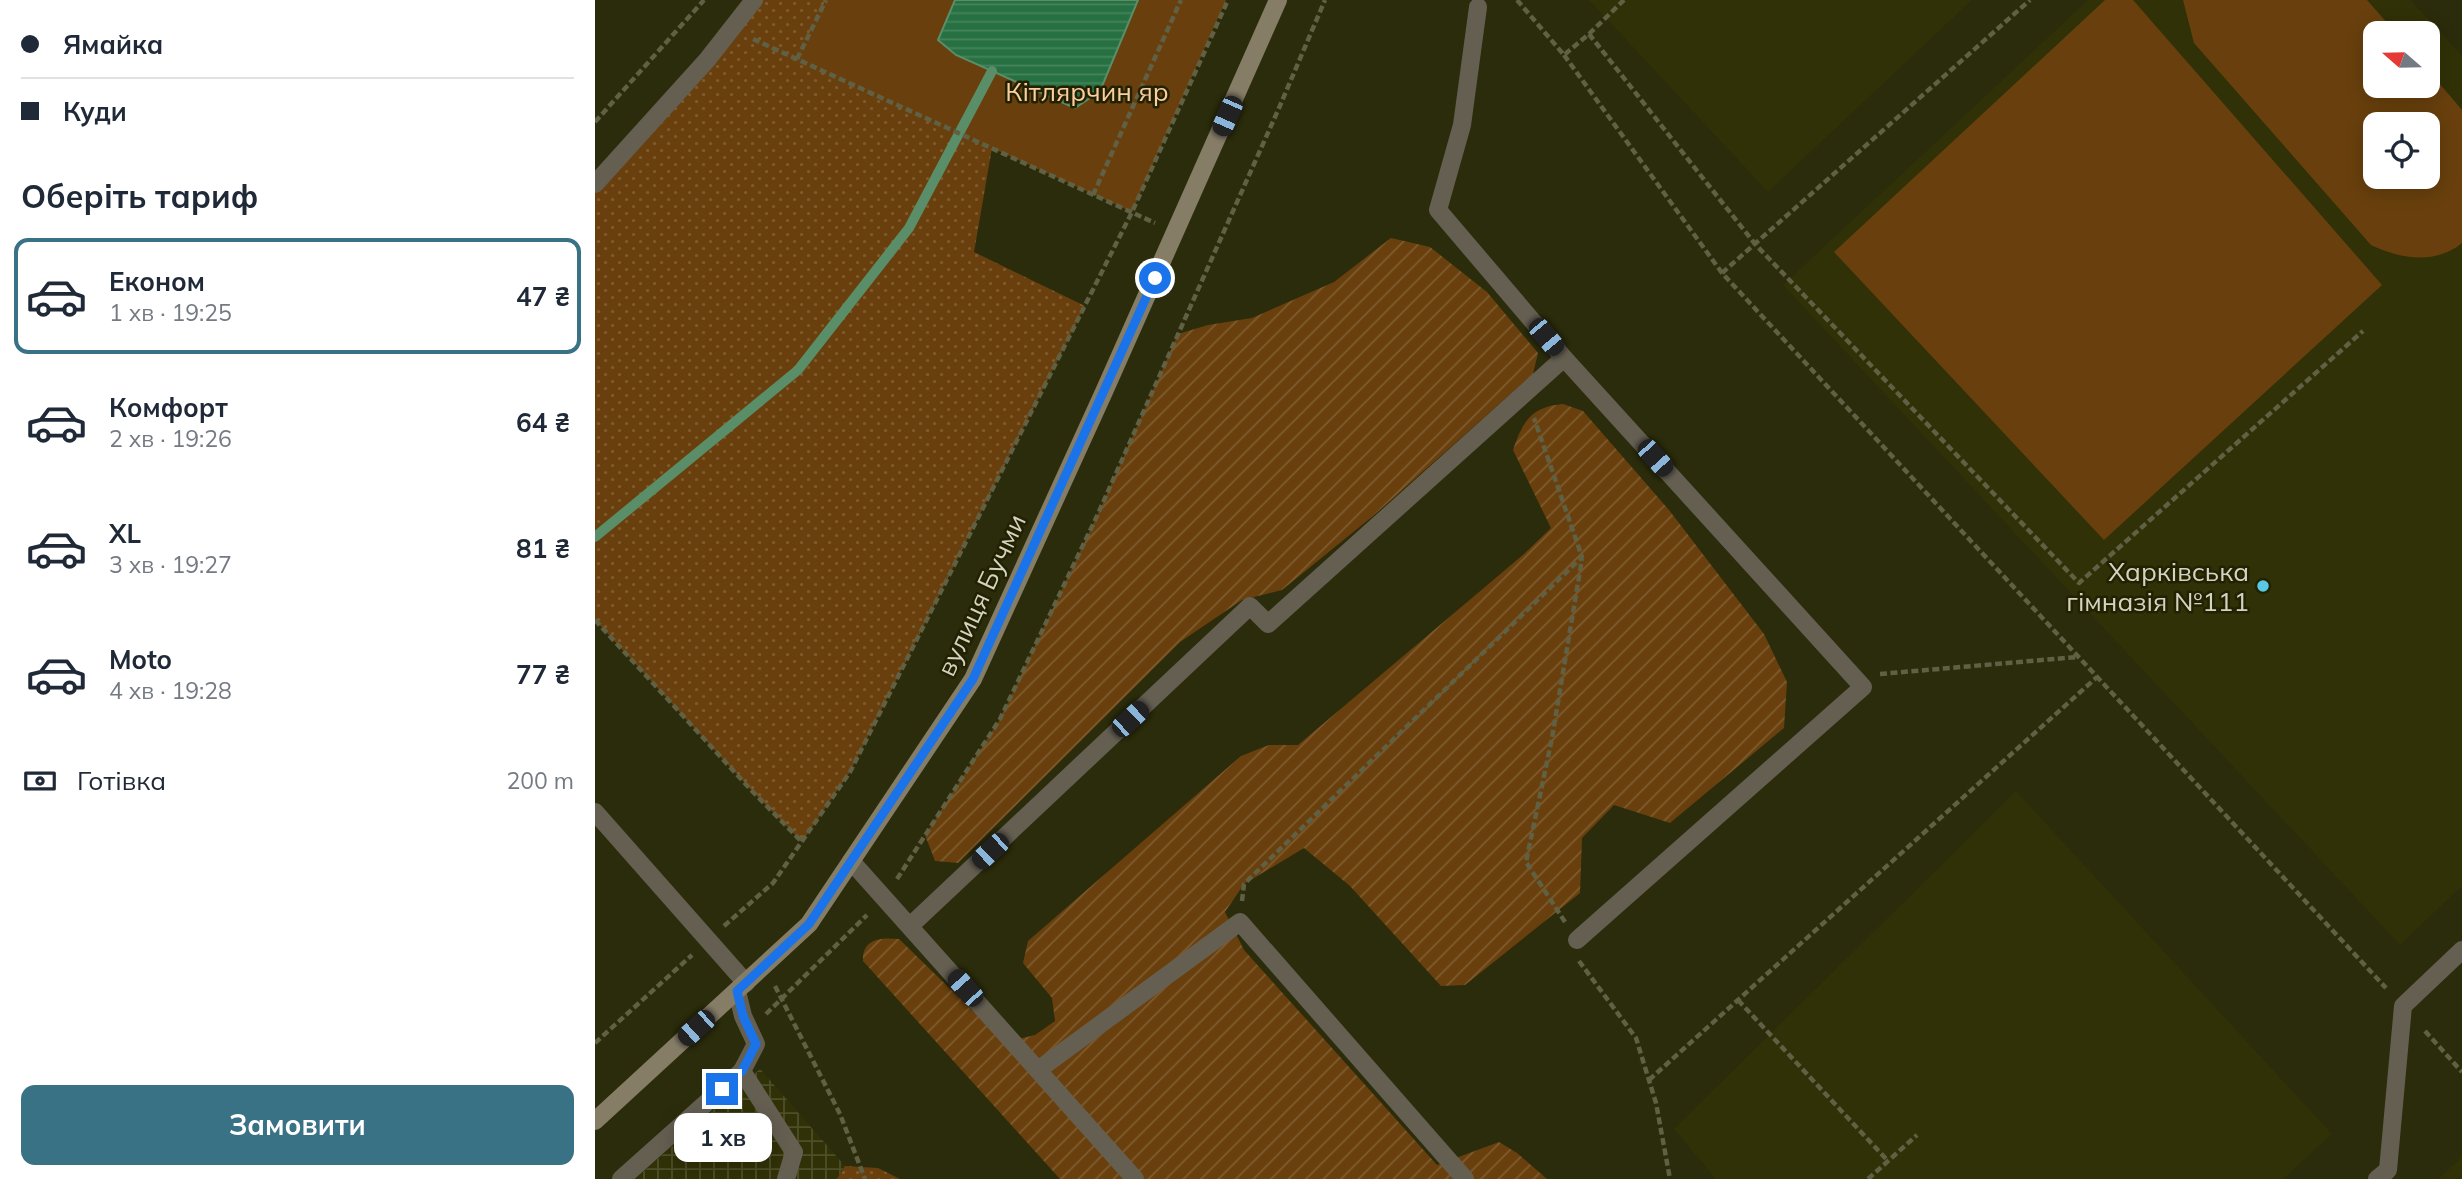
<!DOCTYPE html>
<html lang="uk">
<head>
<meta charset="utf-8">
<style>
	body { margin:0; font-family:Mulish,sans-serif; background:#f2f2f3; color:#1f2937; height:100vh; display:flex; flex-direction:column; font-size:26px; white-space:nowrap }
	* { box-sizing:border-box; margin:0 }
	p { font-size:23px; color:#747a83 }
	.icon { flex:none; width:38px; height:38px; fill:none; stroke:currentColor; stroke-width:2; stroke-linecap:round; stroke-linejoin:round }
	.map { position:relative; flex:1; overflow:hidden }
	.panel { display:flex; flex-direction:column; background:#fff; width:595px }
	.panel>* { flex:none }
	.banner { display:grid; align-content:center; height:154px; padding:0 21px; background:#fff }
	.needle { width:46px; rotate:290deg }
	.controls { position:absolute; left:1768px; top:21px; display:grid; gap:14px }
	.controls a { display:grid; place-items:center; width:77px; height:77px; border-radius:14px; background:#fff; box-shadow:0 4px 18px #0003; font-size:35px }
	.end { position:absolute; width:32px; height:32px; margin:-16px; border:9px solid #1a73e8; background:#fff; box-shadow:0 0 0 4px #fff }
	.from { border-radius:50% }
	.bubble { position:absolute; height:49px; border-radius:14px; background:#fff; box-shadow:0 4px 18px #0003; font-size:23px; font-weight:700; line-height:49px; text-align:center }
	.car { position:absolute; width:21px; height:42px; margin:-21px -10px; border-radius:9px; box-shadow:0 0 5px 2px #0007; background:linear-gradient(#222 24%,#8ab4d8 0 40%,#222 0 76%,#8ab4d8 0 86%,#222 0) }
	.banner b { display:flex; align-items:center; gap:24px; height:66px; font-size:26px }
	.banner b+b { border-top:2px solid #e0e1e3 }
	.banner i { width:18px; height:18px; background:#1f2937 }
	ul { padding:0; list-style:none }
	li { display:flex; align-items:center; gap:21px; height:116px; margin:0 14px 10px; padding:0 7px; border:4px solid transparent; border-radius:14px }
	li div { flex:1 }
	li b { display:block; font-size:26px }
	li em { font-style:normal; font-weight:700 }
	li.active { border-color:#397185 }
	li>.icon { width:63px; height:63px; stroke-width:1.5 }
	h2 { padding:0 21px; font-size:32px; line-height:84px }
	.pay { display:flex; align-items:center; gap:18px; height:77px; padding:0 21px; font-size:26px }
	.pay p { margin-inline-start:auto }
	.button { display:flex; gap:14px; margin-top:auto; padding:14px 21px }
	.button a { flex:1; height:80px; border-radius:14px; background:#397185; color:#fff; font-size:28px; font-weight:700; line-height:80px; text-align:center }
	main { display:flex; flex:1; min-height:0 }
	.map>svg:first-child { display:block }
</style>
</head>
<body>
<main>
<section class="panel">
<div class="banner">
<b><i class="from"></i>Ямайка</b>
<b><i></i>Куди</b>
</div>
<h2>Оберіть тариф</h2>
<ul>
<li class="active"><svg class="icon" aria-label="car" viewBox="0 0 24 24"><path d="M5 17H2v-5l4-1 3-4h7l3 4 3 1v5h-3M9 17h6M6 11h13"/><circle cx="7" cy="17" r="2"/><circle cx="17" cy="17" r="2"/></svg><div><b>Економ</b><p>1 хв · 19:25</p></div><em>47 ₴</em></li>
<li><svg class="icon" aria-label="car" viewBox="0 0 24 24"><path d="M5 17H2v-5l4-1 3-4h7l3 4 3 1v5h-3M9 17h6M6 11h13"/><circle cx="7" cy="17" r="2"/><circle cx="17" cy="17" r="2"/></svg><div><b>Комфорт</b><p>2 хв · 19:26</p></div><em>64 ₴</em></li>
<li><svg class="icon" aria-label="car" viewBox="0 0 24 24"><path d="M5 17H2v-5l4-1 3-4h7l3 4 3 1v5h-3M9 17h6M6 11h13"/><circle cx="7" cy="17" r="2"/><circle cx="17" cy="17" r="2"/></svg><div><b>XL</b><p>3 хв · 19:27</p></div><em>81 ₴</em></li>
<li><svg class="icon" aria-label="car" viewBox="0 0 24 24"><path d="M5 17H2v-5l4-1 3-4h7l3 4 3 1v5h-3M9 17h6M6 11h13"/><circle cx="7" cy="17" r="2"/><circle cx="17" cy="17" r="2"/></svg><div><b>Moto</b><p>4 хв · 19:28</p></div><em>77 ₴</em></li>
</ul>
<div class="pay"><svg class="icon" aria-label="cash" viewBox="0 0 24 24"><path d="M3 7h18v10H3z"/><circle cx="12" cy="12" r="2"/></svg>Готівка<p>200 m</p></div>
<div class="button"><a>Замовити</a></div>
</section>
<div class="map">
<svg width="1867" height="1179" viewBox="0 0 1867 1179">
	<defs>
		<pattern id="industrial-grid" width="8" height="8" patternUnits="userSpaceOnUse" patternTransform="scale(1.75)"><rect width="8" height="8" fill="#313107"/><path d="M0 4h8M4 0v8" fill="none" stroke="#4e4e29"/></pattern>
		<pattern id="grass-dots" width="8" height="8" patternUnits="userSpaceOnUse" patternTransform="scale(1.75)"><rect width="8" height="8" fill="#69400d"/><path d="M2 2h.1M6 6h.1" fill="none" stroke="#7e5b2e" stroke-width="1.8" stroke-linecap="round"/></pattern>
		<pattern id="garden-furrows" width="10" height="10" patternUnits="userSpaceOnUse" patternTransform="scale(1.75)"><rect width="10" height="10" fill="#69400d"/><path d="M-1 1l2-2M0 10L10 0M9 11l2-2" fill="none" stroke="#7e5b2e"/></pattern>
		<pattern id="water-rules" width="6" height="5" patternUnits="userSpaceOnUse" patternTransform="scale(1.75)"><rect width="6" height="5" fill="#267042"/><path d="M0 2.5h6" fill="none" stroke="#45845c"/></pattern>
	</defs>
	<rect width="100%" height="100%" fill="#2b2c0b"/>
	<g fill="#313107" fill-rule="evenodd">
		<path d="M994 0H1377L1173 192Z"/>
		<path d="M1493 0H1816L1867 56V886L1805 945 1188 285ZM1780 33H1832V86H1780ZM1780 124H1832V177H1780Z"/>
		<path d="M1421 791 1737 1134 1688 1179H1121L1079 1129Z"/>
		<path d="M1867 1157V1179H1843Z"/>
	</g>
	<path fill="url(#industrial-grid)" d="M165 1069 250 1166 242 1179H40Z"/>
	<g fill="url(#grass-dots)">
		<path d="M159 0H231L203 59 397 148 379 252 490 306 255 772 207 842 157 791 0 620V181Z"/>
		<path d="M250 1166 283 1168 305 1179H242Z"/>
	</g>
	<g fill="#69400d" fill-rule="evenodd">
		<path d="M231 0H631L537 212 202 59Z"/>
		<path d="M1510 0H1538L1787 285 1509 540 1239 252Z"/>
		<path d="M1588 0H1772L1801 33H1780V86H1832V69L1867 110V243C1840 265 1805 259 1776 245L1599 43ZM1832 124V177H1780V124Z"/>
	</g>
	<g fill="url(#garden-furrows)">
		<path d="M796 238 835 247 892 292 943 353 938 374 778 516 687 590 647 600 585 642 363 863 340 861 330 835 405 719 502 516 583 334 613 325 657 318 739 282Z"/>
		<path d="M968 404 988 411 1074 510 1169 634 1192 682 1189 728 1075 823 1019 805 987 838 985 893 870 985 846 986 755 886 709 848 649 884 630 912 649 950 842 1165 904 1142 922 1153 952 1179H465L268 961C267 939 285 937 304 939L410 1042 440 1035 460 1021 457 998 428 963 433 941 646 756 674 745H703L929 554 956 528 918 450C928 421 936 407 968 404Z"/>
	</g>
	<path fill="url(#water-rules)" stroke="#5a8e68" stroke-width="2" d="M360 0H543L505 91 480 108 361 55 343 40Z"/>
	<g fill="none" stroke-linecap="round" stroke-linejoin="round">
		<path stroke="#5a8e68" stroke-width="10" d="M0 537 203 370 314 228 397 71"/>
		<g stroke="#5f6044" stroke-width="4.5" stroke-dasharray="7 3.5" stroke-linecap="butt">
			<path d="M922 0 969 55 994 34 1160 244 1484 583 1768 331"/>
			<path d="M994 34 1029 0"/>
			<path d="M158 39 560 223"/>
			<path d="M969 55 1127 273 1791 988"/>
			<path d="M202 59 231 0"/>
			<path d="M0 122 109 0"/>
			<path d="M498 195 586 0"/>
			<path d="M1127 273 1435 0"/>
			<path d="M0 620 157 791 207 842"/>
			<path d="M1285 674 1482 657"/>
			<path d="M302 879 405 719 502 516 684 108 730 0"/>
			<path d="M647 901 649 884 987 557 939 418"/>
			<path d="M970 922 931 862 957 738 987 559"/>
			<path d="M129 926 178 883 255 772 537 212 633 0"/>
			<path d="M984 961 1041 1038 1061 1103 1075 1179"/>
			<path d="M180 986 245 1114 270 1179"/>
			<path d="M1143 1000 1293 1161"/>
			<path d="M171 1014 272 915"/>
			<path d="M1830 1031 1867 1072"/>
			<path d="M0 1043 97 955"/>
			<path d="M1054 1080 1502 677"/>
			<path d="M1273 1179 1322 1135"/>
		</g>
		<g stroke="#655f52" stroke-width="18">
			<path d="M883 7 867 125 843 210 969 358 1268 687 982 940"/>
			<path d="M0 812 151 983"/>
			<path d="M256 861 540 1179"/>
			<path d="M315 926 655 606 673 624 969 358"/>
			<path d="M142 991 148 1016 161 1044 147 1071 199 1152 191 1179"/>
			<path d="M443 1070 645 922 870 1179"/>
			<path d="M26 1179 147 1071"/>
			<path d="M1782 1179 1793 1170 1808 1006 1867 950"/>
		</g>
		<path stroke="#655f52" stroke-width="18" d="M0 184 112 60 159 0"/>
		<path stroke="#867d67" stroke-width="18" d="M0 1121 214 924 378 679 508 394 683 0"/>
	</g>
	<g fill="none" stroke-linecap="round" stroke-linejoin="round">
		<path stroke="#1a73e8" stroke-width="9" d="M127 1089 147 1071 161 1044 148 1016 142 991 214 924 378 679 560 278"/>
	</g>
	<circle fill="#59c8e5" stroke="#222202" stroke-width="2.5" cx="1668" cy="586" r="7"/>
	<g text-anchor="middle" dominant-baseline="central" stroke-width="5" stroke-linejoin="round" paint-order="stroke">
		<g font-size="26" fill="#fcce9f" stroke="#222202">
			<text x="492" y="91">Кітлярчин яр</text>
		</g>
		<g font-size="26" fill="#d2d3c0" stroke="#222202" text-anchor="end">
			<text x="1654" y="571">Харківська<tspan x="1654" dy="30">гімназія №111</tspan></text>
		</g>
		<g font-size="26" fill="#d2d3c0" stroke="#222202">
			<text transform="translate(386 595) rotate(-65)">вулиця Бучми</text>
		</g>
	</g>
</svg>
<div class="controls">
<a><svg class="needle" viewBox="-14 -14 28 28"><path d="M0-13l5 13h-10z" fill="#e53935"/><path d="M0 13l5-13h-10z" fill="#747a83"/></svg></a>
<a><svg class="icon" aria-label="locate" viewBox="0 0 24 24"><circle cx="12" cy="12" r="6"/><path d="M12 2v4M12 18v4M2 12h4M18 12h4"/></svg></a>
</div>
<i class="end from" style="left:560px;top:278px"></i>
<i class="end" style="left:127px;top:1089px"></i>
<div class="bubble" style="left:79px;top:1113px;width:98px">1 хв</div>
<i class="car" style="left:632px;top:116px;rotate:204deg"></i>
<i class="car" style="left:951px;top:337px;rotate:140deg"></i>
<i class="car" style="left:1060px;top:458px;rotate:138deg"></i>
<i class="car" style="left:535px;top:719px;rotate:47deg"></i>
<i class="car" style="left:395px;top:851px;rotate:227deg"></i>
<i class="car" style="left:370px;top:988px;rotate:318deg"></i>
<i class="car" style="left:101px;top:1028px;rotate:228deg"></i>
</div>
</main>
</body>
</html>
